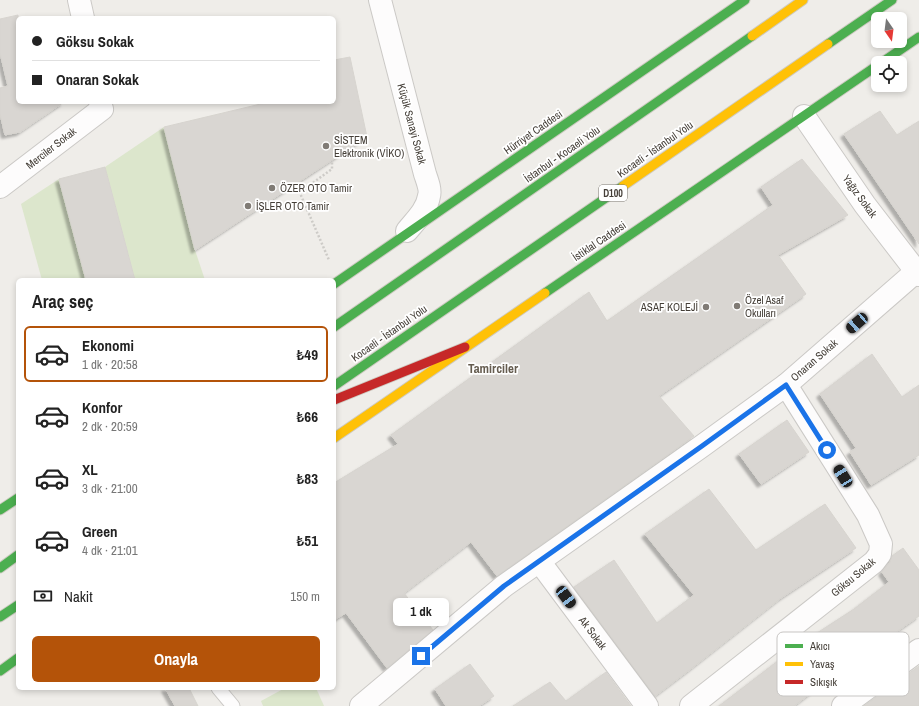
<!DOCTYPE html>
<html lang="tr">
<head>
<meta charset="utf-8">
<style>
	body { margin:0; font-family:"Archivo Narrow",sans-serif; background:#f6f6f6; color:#222; height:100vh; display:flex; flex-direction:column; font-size:15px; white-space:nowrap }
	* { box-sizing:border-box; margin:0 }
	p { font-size:13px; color:#767676 }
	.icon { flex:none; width:22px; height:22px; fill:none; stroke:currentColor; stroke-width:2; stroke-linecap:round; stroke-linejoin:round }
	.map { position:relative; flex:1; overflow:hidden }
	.sheet { position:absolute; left:16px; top:278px; width:320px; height:412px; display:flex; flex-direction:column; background:#fff; border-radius:6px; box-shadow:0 2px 6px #0003 }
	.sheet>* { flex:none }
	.guide { position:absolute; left:16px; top:16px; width:320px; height:88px; border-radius:6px; box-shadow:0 2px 6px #0003; display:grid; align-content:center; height:88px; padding:0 16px; background:#fff }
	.needle { width:26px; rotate:166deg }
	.tools { position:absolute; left:871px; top:12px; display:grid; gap:8px }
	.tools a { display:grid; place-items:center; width:36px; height:36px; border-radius:6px; background:#fff; box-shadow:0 2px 6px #0003; font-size:20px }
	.end { position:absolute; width:18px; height:18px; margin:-9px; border:5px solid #1a73e8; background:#fff; box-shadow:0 0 0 2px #fff }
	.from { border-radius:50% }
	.bubble { position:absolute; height:28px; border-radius:6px; background:#fff; box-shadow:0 2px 6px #0003; font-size:13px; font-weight:700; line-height:28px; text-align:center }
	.car { position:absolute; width:12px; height:24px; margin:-12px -6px; border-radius:5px; box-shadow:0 0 3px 1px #0007; background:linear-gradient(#222 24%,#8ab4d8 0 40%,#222 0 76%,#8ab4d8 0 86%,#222 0) }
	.guide b { display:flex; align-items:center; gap:14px; height:38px; font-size:15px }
	.guide b+b { border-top:1px solid #e0e0e0 }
	.guide i { width:10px; height:10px; background:#222 }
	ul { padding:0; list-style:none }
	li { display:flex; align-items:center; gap:12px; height:56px; margin:0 8px 6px; padding:0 8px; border:2px solid transparent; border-radius:6px }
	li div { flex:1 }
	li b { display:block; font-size:15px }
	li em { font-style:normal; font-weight:700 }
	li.selected { border-color:#b45309 }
	li>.icon { width:36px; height:36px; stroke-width:1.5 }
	h2 { padding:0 16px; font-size:18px; line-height:48px }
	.pay { display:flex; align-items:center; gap:10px; height:44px; padding:0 16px; font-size:15px }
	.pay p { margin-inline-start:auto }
	.button { display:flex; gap:8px; margin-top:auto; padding:8px 16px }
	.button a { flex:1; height:46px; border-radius:6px; background:#b45309; color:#fff; font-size:16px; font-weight:700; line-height:46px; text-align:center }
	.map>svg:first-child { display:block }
</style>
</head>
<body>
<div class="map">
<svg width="919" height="706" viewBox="0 0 919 706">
	<defs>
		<filter id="shadow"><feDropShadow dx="-3.5" dy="3.5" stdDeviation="1" flood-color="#0004"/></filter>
	</defs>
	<rect width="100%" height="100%" fill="#efede9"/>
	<g fill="#dce6cc">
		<path d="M164 127 195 250 205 280H135L105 167Z"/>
		<path d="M59 179 86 280H42L21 204Z"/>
		<path d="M285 688H316L324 706H263L261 701Z"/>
	</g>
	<g fill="#d9d6d2" stroke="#d7d4cf" filter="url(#shadow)">
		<path d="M18 15V102H64L20 132 5 135 0 114V88L8 86 0 53V19Z"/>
		<path d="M350 57 367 137 195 250 164 127 269 102H334V60Z"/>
		<path d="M880 111 897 135 919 121V244L844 134Z"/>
		<path d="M802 159 848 215 778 255 806 294 659 396 694 436 497 576 471 542 404 593 433 630 387 668 346 613 334 620V483L398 444 391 435 589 292 607 321 773 205 761 187Z"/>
		<path d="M105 167 135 280H86L59 179Z"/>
		<path d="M872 354 902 397 919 385V455L871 485 850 452 856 448 820 394Z"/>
		<path d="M787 420 809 452 761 484 739 454Z"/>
		<path d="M709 489 756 550 825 504 856 548 781 598 692 668 655 696 574 587 614 560 657 623 694 595 645 534Z"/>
		<path d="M903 548 919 570V616L828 680 794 706H719L800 644 854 609 889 582 882 572 890 562 892 556Z"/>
		<path d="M470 664 494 696 479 706H446L435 689Z"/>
		<path d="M919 666V706H864Z"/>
		<path d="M606 672 631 706H513L550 682 566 701Z"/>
		<path d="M165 688H189L198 706H175Z"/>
	</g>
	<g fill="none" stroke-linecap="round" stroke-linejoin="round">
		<g stroke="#cbc9c6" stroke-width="15">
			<path id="lane" d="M218 688 233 706"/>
		</g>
		<g stroke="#cbc9c6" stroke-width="24">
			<g id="street">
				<path d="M79 0 83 18"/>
				<path d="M380 0 425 174C427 180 431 190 429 196 427 210 415 221 407 231"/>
				<path d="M804 116 865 205 919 275"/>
				<path d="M0 187 102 109 100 102"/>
				<path d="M539 561 647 706"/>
				<path d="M361 706 504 586 702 446 786 385 919 269"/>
				<path d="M691 706 874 562 880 554 881 544 868 515 786 385"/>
				<path d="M843 706 919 650"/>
			</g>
		</g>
		<g stroke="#cdcac1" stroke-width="11">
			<g id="fast">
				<path d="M828 44 892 0"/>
				<path d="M881 63 919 37"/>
				<path d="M334 284 745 0"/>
				<path d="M545 293 878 65"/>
				<path d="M334 327 752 36"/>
				<path d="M334 386 623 186"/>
				<path d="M0 510 18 498"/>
				<path d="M0 568 18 555"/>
				<path d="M0 617 18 605"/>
				<path d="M0 671 18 658"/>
			</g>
		</g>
		<g stroke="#cdcac1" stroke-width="11">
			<g id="slow">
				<path d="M752 36 803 0"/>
				<path d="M623 186 828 44"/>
				<path d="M334 438 545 293"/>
			</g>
		</g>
		<g stroke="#cdcac1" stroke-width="11">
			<path id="jam" d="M334 400 465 347"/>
		</g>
		<g stroke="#cdcbc7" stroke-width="2.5" stroke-dasharray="2 2" stroke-linecap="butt">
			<path d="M296 184 329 260"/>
			<path d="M300 192 332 169V160"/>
		</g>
		<use href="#lane" stroke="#fdfcfc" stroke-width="13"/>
		<use href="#street" stroke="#fdfcfc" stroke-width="22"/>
		<use href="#fast" stroke="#4caf50" stroke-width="9"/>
		<use href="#slow" stroke="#ffc107" stroke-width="9"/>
		<use href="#jam" stroke="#c62828" stroke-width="9"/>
	</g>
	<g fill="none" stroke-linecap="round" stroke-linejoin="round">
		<path stroke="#1a73e8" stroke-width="5" d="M421 656 504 586 702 446 786 385 827 450"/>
	</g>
	<g fill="#807b75" stroke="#fff" stroke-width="1.5">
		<circle cx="326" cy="146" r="4"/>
		<circle cx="272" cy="188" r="4"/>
		<circle cx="248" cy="206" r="4"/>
		<circle cx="737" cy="306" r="4"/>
		<circle cx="706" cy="307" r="4"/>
	</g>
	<g text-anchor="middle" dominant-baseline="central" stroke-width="3.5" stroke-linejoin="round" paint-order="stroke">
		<rect fill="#fff" stroke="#7c7873" stroke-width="1" x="599" y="185" width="28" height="16" rx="3"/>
		<g font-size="10" font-weight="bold" fill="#443e37">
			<text x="613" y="193">D100</text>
		</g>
		<g font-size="11" fill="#443e37" stroke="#fff">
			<text transform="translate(412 124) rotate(75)">Küçük Sanayi Sokak</text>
			<text transform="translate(533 132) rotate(-35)">Hürriyet Caddesi</text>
			<text transform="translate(51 148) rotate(-38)">Merciler Sokak</text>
			<text transform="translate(655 149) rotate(-35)">Kocaeli - İstanbul Yolu</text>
			<text transform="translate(562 154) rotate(-35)">İstanbul - Kocaeli Yolu</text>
			<text transform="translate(860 196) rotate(54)">Yağız Sokak</text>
			<text transform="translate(599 241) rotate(-34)">İstiklal Caddesi</text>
			<text transform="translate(389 333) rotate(-35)">Kocaeli - İstanbul Yolu</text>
			<text transform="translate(814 360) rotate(-41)">Onaran Sokak</text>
			<text transform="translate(853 577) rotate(-40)">Göksu Sokak</text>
			<text transform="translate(593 633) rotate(53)">Ak Sokak</text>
		</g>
		<g font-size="11" fill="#443e37" stroke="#fff" text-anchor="start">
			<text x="334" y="140">SİSTEM<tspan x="334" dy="13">Elektronik (VİKO)</tspan></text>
			<text x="280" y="188">ÖZER OTO Tamir</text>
			<text x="256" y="206">İŞLER OTO Tamir</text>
			<text x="745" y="300">Özel Asaf<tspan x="745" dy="13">Okulları</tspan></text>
			<text x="698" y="307" text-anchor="end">ASAF KOLEJİ</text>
		</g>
		<g font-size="13" font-weight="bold" fill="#655c4f" stroke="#fff">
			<text x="493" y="368">Tamirciler</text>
		</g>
	</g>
	<rect x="777" y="632" width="132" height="64" rx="6" fill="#fff" stroke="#c7c5c3" stroke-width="1"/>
	<rect x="785" y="644" width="18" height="4" fill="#4caf50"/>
	<rect x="785" y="662" width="18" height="4" fill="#ffc107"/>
	<rect x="785" y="680" width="18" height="4" fill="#c62828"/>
	<g font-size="11" fill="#443e37">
		<text x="810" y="650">Akıcı</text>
		<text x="810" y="668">Yavaş</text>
		<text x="810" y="686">Sıkışık</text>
	</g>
</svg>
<div class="tools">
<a><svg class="needle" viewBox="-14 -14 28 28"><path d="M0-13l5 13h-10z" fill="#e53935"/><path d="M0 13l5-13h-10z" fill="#767676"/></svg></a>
<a><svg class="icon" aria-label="locate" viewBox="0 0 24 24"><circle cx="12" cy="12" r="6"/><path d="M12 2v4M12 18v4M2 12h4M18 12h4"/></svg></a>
</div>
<i class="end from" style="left:827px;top:450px"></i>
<i class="end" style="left:421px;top:656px"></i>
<div class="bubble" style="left:393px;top:598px;width:56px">1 dk</div>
<i class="car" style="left:857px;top:323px;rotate:229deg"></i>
<i class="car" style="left:843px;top:476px;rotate:328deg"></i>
<i class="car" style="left:566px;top:597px;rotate:143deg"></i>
<div class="guide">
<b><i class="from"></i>Göksu Sokak</b>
<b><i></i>Onaran Sokak</b>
</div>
<section class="sheet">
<h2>Araç seç</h2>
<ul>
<li class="selected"><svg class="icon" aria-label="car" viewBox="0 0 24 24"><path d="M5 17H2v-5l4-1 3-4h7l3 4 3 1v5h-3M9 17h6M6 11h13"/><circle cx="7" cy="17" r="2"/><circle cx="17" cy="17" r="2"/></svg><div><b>Ekonomi</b><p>1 dk · 20:58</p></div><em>₺49</em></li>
<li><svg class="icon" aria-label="car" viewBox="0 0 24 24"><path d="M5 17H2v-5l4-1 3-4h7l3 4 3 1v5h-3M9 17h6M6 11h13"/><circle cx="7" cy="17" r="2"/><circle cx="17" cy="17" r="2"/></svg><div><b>Konfor</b><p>2 dk · 20:59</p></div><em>₺66</em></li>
<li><svg class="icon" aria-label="car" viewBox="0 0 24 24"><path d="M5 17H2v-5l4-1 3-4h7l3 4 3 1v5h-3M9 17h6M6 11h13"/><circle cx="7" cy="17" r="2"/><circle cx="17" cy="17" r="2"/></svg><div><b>XL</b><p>3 dk · 21:00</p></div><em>₺83</em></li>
<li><svg class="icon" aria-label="car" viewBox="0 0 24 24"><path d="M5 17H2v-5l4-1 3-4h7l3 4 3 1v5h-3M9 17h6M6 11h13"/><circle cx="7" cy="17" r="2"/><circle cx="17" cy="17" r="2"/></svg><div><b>Green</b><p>4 dk · 21:01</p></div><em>₺51</em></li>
</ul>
<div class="pay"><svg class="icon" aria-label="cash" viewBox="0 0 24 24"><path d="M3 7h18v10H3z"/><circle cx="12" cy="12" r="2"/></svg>Nakit<p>150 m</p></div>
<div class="button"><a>Onayla</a></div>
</section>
</div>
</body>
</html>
